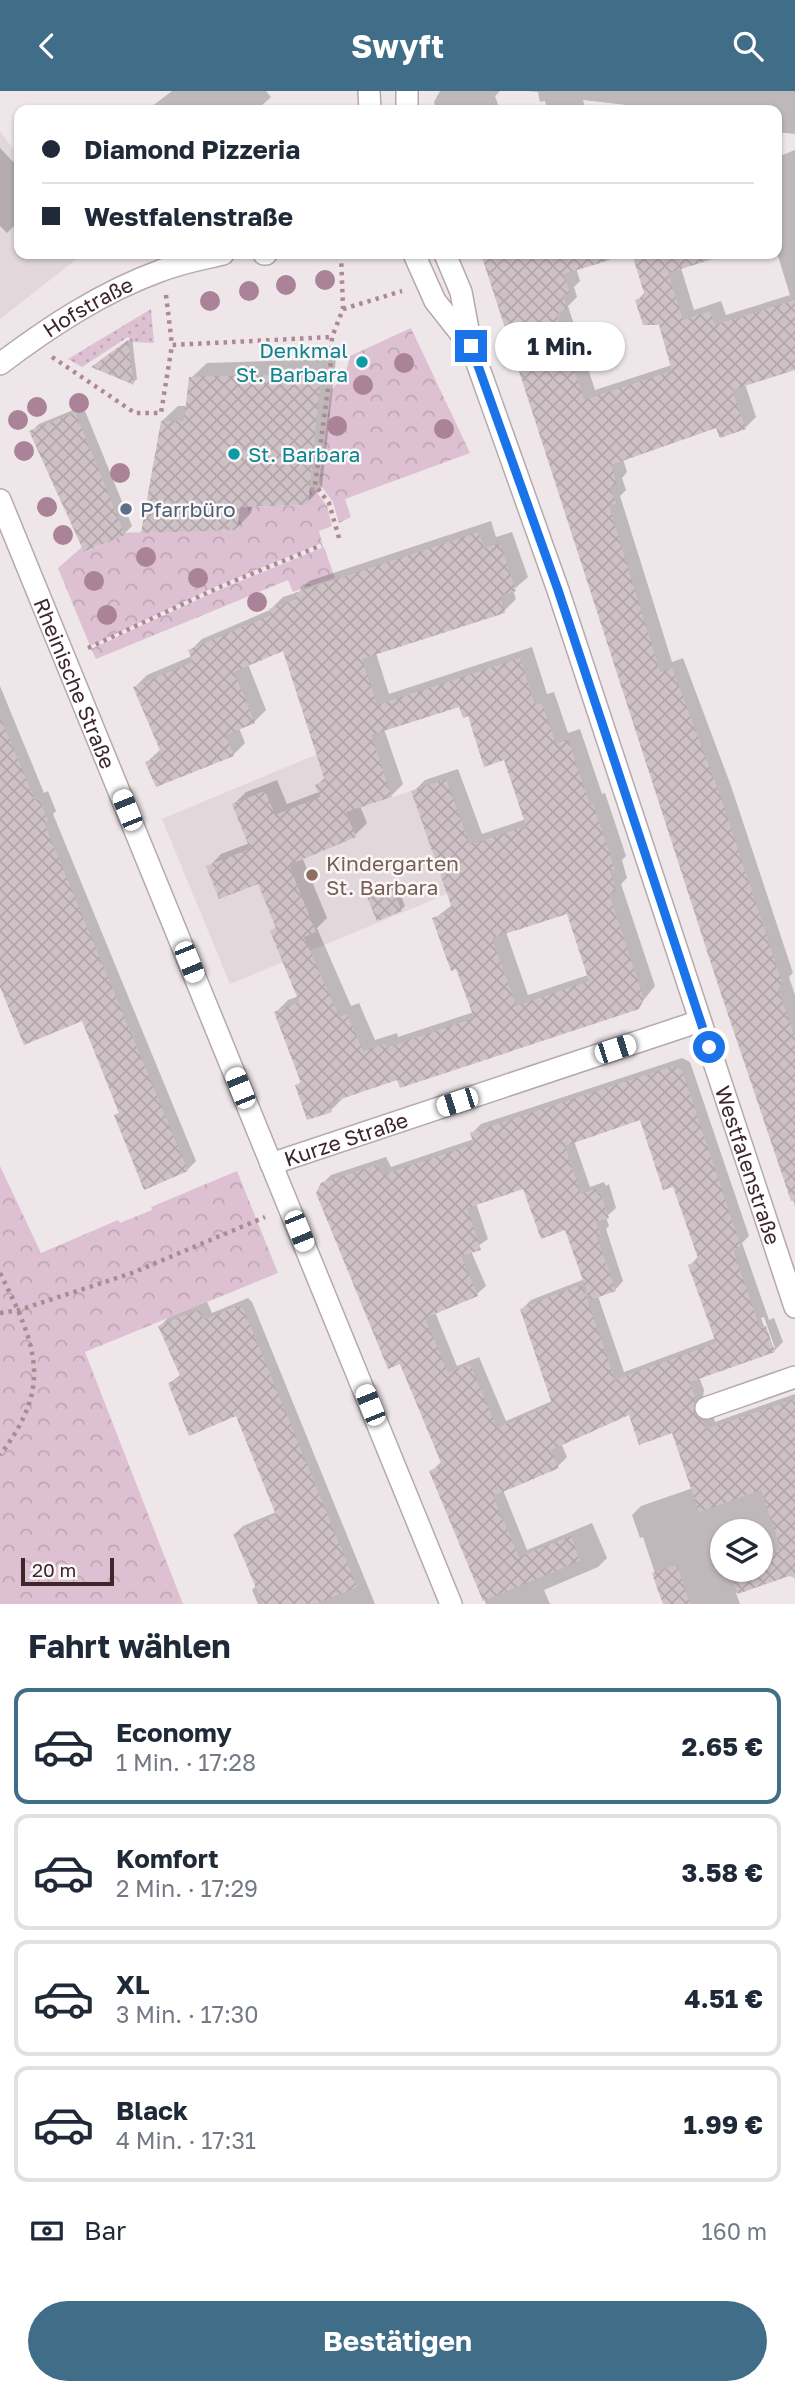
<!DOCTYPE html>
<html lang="de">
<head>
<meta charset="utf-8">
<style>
	body { margin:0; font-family:"Golos Text",sans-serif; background:#f2f2f3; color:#1f2937; height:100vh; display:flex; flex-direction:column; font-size:26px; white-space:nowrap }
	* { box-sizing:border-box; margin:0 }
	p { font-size:23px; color:#747a83 }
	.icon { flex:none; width:38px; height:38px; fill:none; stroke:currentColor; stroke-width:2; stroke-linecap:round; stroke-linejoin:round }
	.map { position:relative; height:1513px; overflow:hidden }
	.panel { display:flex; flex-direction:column; background:#fff; flex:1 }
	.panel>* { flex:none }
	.hud { position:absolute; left:14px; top:14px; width:768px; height:154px; border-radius:14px; box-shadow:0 2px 5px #0004; display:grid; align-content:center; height:154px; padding:0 28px; background:#fff }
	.controls { position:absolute; left:710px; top:1428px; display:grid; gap:14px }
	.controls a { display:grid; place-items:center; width:63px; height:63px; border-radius:50%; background:#fff; box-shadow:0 2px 5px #0004; font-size:35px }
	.scale { position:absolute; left:21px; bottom:18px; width:93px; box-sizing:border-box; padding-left:7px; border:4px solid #3f262b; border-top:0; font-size:19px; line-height:24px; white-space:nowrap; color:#3f262b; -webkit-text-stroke:5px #faf7f8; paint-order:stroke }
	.end { position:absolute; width:32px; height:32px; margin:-16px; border:9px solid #1a73e8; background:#fff; box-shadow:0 0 0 4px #fff }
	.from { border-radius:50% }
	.bubble { position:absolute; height:49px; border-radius:24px; background:#fff; box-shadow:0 2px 5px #0004; font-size:23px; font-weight:700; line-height:49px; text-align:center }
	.car { position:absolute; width:21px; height:42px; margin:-21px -10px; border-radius:9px; box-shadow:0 0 5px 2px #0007; background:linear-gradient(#fff 24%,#345 0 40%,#fff 0 76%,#345 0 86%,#fff 0) }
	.hud b { display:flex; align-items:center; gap:24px; height:66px; font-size:26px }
	.hud b+b { border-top:2px solid #e0e1e3 }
	.hud i { width:18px; height:18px; background:#1f2937 }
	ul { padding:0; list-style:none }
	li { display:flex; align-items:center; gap:21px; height:116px; margin:0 14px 10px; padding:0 14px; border:4px solid #e0e1e3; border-radius:14px }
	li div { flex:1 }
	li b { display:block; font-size:26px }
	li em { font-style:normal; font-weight:700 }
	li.active { border-color:#406d87 }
	li>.icon { width:63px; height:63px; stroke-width:1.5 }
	h2 { padding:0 28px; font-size:32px; line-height:84px }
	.pay { display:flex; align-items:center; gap:18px; height:77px; padding:0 28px; font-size:26px }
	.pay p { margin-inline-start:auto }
	.primary-button { display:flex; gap:14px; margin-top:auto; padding:14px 28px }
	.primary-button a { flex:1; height:80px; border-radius:42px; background:#406d87; color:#fff; font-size:28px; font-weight:700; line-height:80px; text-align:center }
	header { display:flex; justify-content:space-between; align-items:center; height:91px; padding:0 28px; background:#406d87; color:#fff; font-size:32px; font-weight:700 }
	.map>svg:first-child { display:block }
</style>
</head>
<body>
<header><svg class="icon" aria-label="back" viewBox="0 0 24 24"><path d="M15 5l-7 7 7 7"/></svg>Swyft<svg class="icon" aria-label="search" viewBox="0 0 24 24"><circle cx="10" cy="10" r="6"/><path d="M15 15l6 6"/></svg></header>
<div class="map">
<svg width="795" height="1513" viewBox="0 0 795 1513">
	<defs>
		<pattern id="grass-dots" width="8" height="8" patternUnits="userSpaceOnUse" patternTransform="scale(1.75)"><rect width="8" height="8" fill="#ddc1d3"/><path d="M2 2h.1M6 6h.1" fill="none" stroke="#bfa6b5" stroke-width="1.8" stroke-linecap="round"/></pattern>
		<pattern id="park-crowns" width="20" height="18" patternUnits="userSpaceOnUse" patternTransform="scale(1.75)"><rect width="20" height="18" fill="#ddc1d3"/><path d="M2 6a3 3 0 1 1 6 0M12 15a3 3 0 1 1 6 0" fill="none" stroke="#bfa6b5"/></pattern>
		<pattern id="building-cross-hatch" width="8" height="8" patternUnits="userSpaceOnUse" patternTransform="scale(1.75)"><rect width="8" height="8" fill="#cfc2c7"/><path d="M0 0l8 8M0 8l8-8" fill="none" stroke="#b3a7ab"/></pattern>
	</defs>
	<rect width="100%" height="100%" fill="#eee6e9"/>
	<g fill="#e2d7db">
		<path d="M0 40 19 66V163H83L0 228Z"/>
		<path d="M344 652 365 715 411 700 447 803 230 893 162 728Z"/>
	</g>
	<path fill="url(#grass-dots)" d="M151 218 154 252 132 251 128 246 82 276 68 268Z"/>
	<g fill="url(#park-crowns)">
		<path d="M411 237 470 362 345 408 351 426 339 432 333 411 319 392 331 299 345 285 350 265Z"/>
		<path d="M313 396 327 415 332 435 319 440 322 452 217 495 90 555 58 477 82 456 85 461 115 448 113 442 236 439 240 416 307 414 309 397Z"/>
		<path d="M324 456 335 487 293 501 288 489 96 568 91 558 219 499Z"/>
		<path d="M0 1075 41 1162 118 1129 120 1132 152 1119 151 1116 237 1080 278 1182 85 1261 183 1513H0Z"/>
	</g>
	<g fill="#0003" fill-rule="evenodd">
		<path d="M172 0H266L271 6 257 19H147Z"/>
		<path d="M440 0H500L495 5 500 19H436L434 11Z"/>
		<path d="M527 0H795V43L777 41V19H670L583 9 586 19H547L545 10 540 11 538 1Z"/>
		<path d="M0 57 19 77V130L7 142 0 135Z"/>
		<path d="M795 59V277L745 293 756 326 745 337 718 335 623 368 627 381 622 387 626 399 620 405 672 571 683 567 731 695 793 882 789 886 795 904V1115L483 163H584L586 167 576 177 580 190 574 196 577 206 568 215 595 299 672 274 660 232 637 210 645 201 634 163H705L697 172 681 177 694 219 721 210 726 224 790 204 777 162V66Z"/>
		<path d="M132 247 137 288 133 292 97 272Z"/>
		<path d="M336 268 322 396 307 412 253 414 251 422 236 438 162 330 178 315H188L191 287 207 272Z"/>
		<path d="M83 315 132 435 124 443 62 403 58 404 31 341 39 333Z"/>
		<path d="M491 430 496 446 512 441 528 486 513 499 516 508 504 520 376 562 389 603 532 556 547 603 554 601 568 642 580 638 602 703 605 702 626 765 622 769 627 787 621 793 655 895 638 916 398 987 343 1007 331 1019 297 995 302 989 276 921 288 909 299 905 272 840 277 835 259 790 209 776 221 763 250 752 234 713 246 701 277 689 287 713 319 701 317 694 326 686 284 558 248 573 266 619 254 631 239 637 245 652 233 664 147 671 161 658 135 596 147 584 192 565 190 560 202 548 270 519 283 506 299 501 309 490ZM460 613 505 667 526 728 482 743 458 678 425 689 413 701 452 814 434 828 457 875 474 921 398 946 397 942 375 949 359 912 351 915 317 837 327 827 302 766 355 744 367 732 360 715 391 705 403 693 384 638ZM569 821 588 884 528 904 506 841Z"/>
		<path d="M0 595 44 702 48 700 56 720 53 723 196 1070 187 1079 116 1025 120 1020 83 927 0 895Z"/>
		<path d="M395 791 405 815 401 819 368 805Z"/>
		<path d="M682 967 690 971 749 1145 742 1152 769 1229 774 1227 783 1251 774 1260 699 1286 704 1299 702 1313 712 1321 715 1331 795 1303V1481L736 1502 740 1513H665L643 1446 640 1447 632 1424 641 1415 693 1397 673 1340 630 1322 561 1352 567 1366 558 1375 503 1399 527 1459 592 1432 607 1467 598 1476 544 1499 550 1513H486L432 1380 442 1370 322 1093 331 1084 386 1066 391 1076 474 1048 472 1042 481 1033ZM641 1027 674 1094 699 1165 690 1174 716 1247 624 1281 598 1205 615 1199 623 1190 606 1138 609 1135 606 1126 616 1117 609 1093 606 1095 604 1091 590 1096 574 1050ZM524 1096 566 1136 585 1188 531 1209 522 1218 552 1310 506 1330 479 1266 457 1275 435 1221 477 1203 486 1195 471 1160 488 1148 476 1112ZM764 1226 775 1257H772L761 1227ZM723 1440H761V1479H723Z"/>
		<path d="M248 1207 252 1211 375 1513H258L252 1499 257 1494 235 1443 243 1435 276 1421 237 1323 170 1292 181 1283 160 1235 168 1227 207 1211 212 1222Z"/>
	</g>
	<g fill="url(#building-cross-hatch)" fill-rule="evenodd">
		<path d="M481 163H609L610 169 564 183 570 202 563 204 567 218 556 222 584 309 672 280 659 234H643L635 209 645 205 632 163H712L713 168 668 182 683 229 710 220 715 234 795 209V279L732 299 746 338 720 347 716 337 611 374 617 394 610 396 616 412 609 415 660 581 672 577 721 707 783 895 778 896 795 947V1109L791 1110 718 894Z"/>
		<path d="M128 249 134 294 91 276Z"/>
		<path d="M321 282 308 414 240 416 237 439 141 442 161 330H184L189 286Z"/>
		<path d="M75 321 125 444 84 461 29 340Z"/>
		<path d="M479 441 484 457 500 452 516 500 500 505 505 522 362 568 377 614 520 567 535 614 542 612 556 653 568 648 590 714 593 713 615 779 610 780 616 800 609 803 644 908 639 918 400 997 397 989 329 1012 332 1021 307 1029 295 994 301 992 274 921 299 911 270 840 276 837 258 793 219 808 206 775 250 758 232 713 265 700 275 724 320 706 315 694 325 690 283 560 234 581 255 632 226 644 234 665 156 696 145 671 162 664 133 596 193 571 188 559 271 524 269 518 297 508 295 502ZM459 616 463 627 468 625 484 676 504 669 526 735 470 754 446 688 411 700 453 820 432 827 451 880 456 878 474 927 386 957 385 953 363 960 347 923 339 926 304 846 316 841 289 774 356 746 346 721 392 706 371 644ZM567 823 589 890 516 915 492 847Z"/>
		<path d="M0 626 35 709 39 708 48 730 44 732 188 1080 144 1099 114 1024 119 1022 82 930 24 954 0 896Z"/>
		<path d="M391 794 402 820 377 830 366 804Z"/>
		<path d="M673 975 682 979 741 1156 733 1159 760 1237 766 1235 775 1261 690 1291 696 1309 693 1321 703 1330 706 1338 795 1308V1487L789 1485 738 1503 729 1479H761V1465L781 1458 761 1399 699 1421 672 1342 639 1354 629 1324 551 1359 559 1377 493 1405 519 1466 571 1445 580 1470 483 1510 429 1380 442 1374 400 1273 388 1278 316 1102 321 1092 377 1074 382 1084 474 1053 470 1042ZM640 1029 663 1099 673 1096 699 1170 688 1174 716 1252 615 1289 582 1193 520 1218 552 1313 497 1337 470 1273 448 1282 425 1227 478 1205 461 1165 481 1159 467 1117 523 1098 541 1148 565 1139 590 1209 616 1200 597 1147 601 1145 596 1131 609 1127 600 1101 597 1102 596 1098 581 1103 565 1055Z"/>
		<path d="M239 1214 244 1219 357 1496 316 1513H263L233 1443 276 1424 236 1325 189 1345 168 1292 181 1287 158 1235 199 1218 204 1229Z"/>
		<path d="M677 1474 690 1513H663L656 1494 652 1482Z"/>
	</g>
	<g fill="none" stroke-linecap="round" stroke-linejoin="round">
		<g stroke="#b6a9ac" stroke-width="24">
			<g id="minor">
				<path d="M369 0 370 19"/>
				<path d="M407 0V19"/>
				<path d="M264 163H266"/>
				<path d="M414 163 435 210 469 253"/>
				<path id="s1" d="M445 163 461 201 471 255 558 499 795 1216"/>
				<path id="s2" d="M0 273C49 236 102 201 160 180 180 172 202 168 223 163"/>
				<path id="s3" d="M0 409 451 1513"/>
				<path id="s4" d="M271 1073 700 930"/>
				<path d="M706 1317 795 1286"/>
			</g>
		</g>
		<g stroke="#af8992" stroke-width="4.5" stroke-dasharray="3.5 5" stroke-linecap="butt">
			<path d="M166 204 172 254 332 246"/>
			<path d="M343 218 402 200"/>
			<path d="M52 266 135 322H161L172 254"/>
			<path d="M339 447 329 412 315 394 330 283 332 246 343 218 341 163"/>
			<path d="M88 557 222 495 322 454"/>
			<path d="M0 1182C36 1254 54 1294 0 1364"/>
			<path d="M0 1222 19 1219 132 1182 265 1126"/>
		</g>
		<use href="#minor" stroke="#fff" stroke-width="21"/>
	</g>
	<g fill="#ab8398">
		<circle cx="325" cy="189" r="10"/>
		<circle cx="286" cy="194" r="10"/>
		<circle cx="249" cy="200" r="10"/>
		<circle cx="210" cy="210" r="10"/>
		<circle cx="404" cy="272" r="10"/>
		<circle cx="363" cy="294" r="10"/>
		<circle cx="79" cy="312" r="10"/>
		<circle cx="37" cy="316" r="10"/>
		<circle cx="18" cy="329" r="10"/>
		<circle cx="337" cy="335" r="10"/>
		<circle cx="444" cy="338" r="10"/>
		<circle cx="24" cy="360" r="10"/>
		<circle cx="120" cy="382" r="10"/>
		<circle cx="47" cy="416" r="10"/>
		<circle cx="63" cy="444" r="10"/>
		<circle cx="146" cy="466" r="10"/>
		<circle cx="198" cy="487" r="10"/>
		<circle cx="94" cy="490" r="10"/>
		<circle cx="257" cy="511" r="10"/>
		<circle cx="107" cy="524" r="10"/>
	</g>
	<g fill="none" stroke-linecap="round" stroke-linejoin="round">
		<path stroke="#1a73e8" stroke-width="9" d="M471 255 558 499 709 956"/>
	</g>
	<g fill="#0f9aa8" stroke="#faf7f8" stroke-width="2.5">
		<circle cx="362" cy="271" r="7"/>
		<circle cx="234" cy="363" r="7"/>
	</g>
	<circle fill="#5c6f8a" stroke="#faf7f8" stroke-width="2.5" cx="126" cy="418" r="7"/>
	<circle fill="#8d6e63" stroke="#faf7f8" stroke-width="2.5" cx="312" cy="784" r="7"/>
	<g text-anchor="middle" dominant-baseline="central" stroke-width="5" stroke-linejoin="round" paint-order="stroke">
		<g font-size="21" fill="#3f262b" stroke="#faf7f8">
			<text stroke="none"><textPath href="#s2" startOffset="105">Hofstraße</textPath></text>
			<text stroke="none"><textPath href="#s3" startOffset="198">Rheinische Straße</textPath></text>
			<text stroke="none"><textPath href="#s4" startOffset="79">Kurze Straße</textPath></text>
			<text stroke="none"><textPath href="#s1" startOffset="961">Westfalenstraße</textPath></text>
		</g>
		<g font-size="21" fill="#0d838f" stroke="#faf7f8" text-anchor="end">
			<text x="348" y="259">Denkmal<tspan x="348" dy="24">St. Barbara</tspan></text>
			<text x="248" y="363" text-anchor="start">St. Barbara</text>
		</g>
		<g font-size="21" fill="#4e5e75" stroke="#faf7f8" text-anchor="start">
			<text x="140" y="418">Pfarrbüro</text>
		</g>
		<g font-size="21" fill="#785e54" stroke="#faf7f8" text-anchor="start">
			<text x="326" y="772">Kindergarten<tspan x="326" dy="24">St. Barbara</tspan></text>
		</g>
	</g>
</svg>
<div class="controls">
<a><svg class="icon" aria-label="layers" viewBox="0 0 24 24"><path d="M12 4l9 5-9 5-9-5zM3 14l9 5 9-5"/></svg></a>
</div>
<div class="scale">20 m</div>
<i class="end from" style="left:709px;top:956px"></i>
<i class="end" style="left:471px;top:255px"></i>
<div class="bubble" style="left:495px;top:231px;width:130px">1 Min.</div>
<i class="car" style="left:127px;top:719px;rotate:338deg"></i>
<i class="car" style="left:189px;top:871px;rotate:158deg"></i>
<i class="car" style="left:615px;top:958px;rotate:72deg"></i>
<i class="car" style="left:240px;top:997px;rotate:338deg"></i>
<i class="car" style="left:457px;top:1011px;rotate:252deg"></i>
<i class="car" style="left:299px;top:1140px;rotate:158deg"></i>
<i class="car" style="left:370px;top:1314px;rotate:338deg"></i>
<div class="hud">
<b><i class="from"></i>Diamond Pizzeria</b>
<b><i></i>Westfalenstraße</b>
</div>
</div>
<section class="panel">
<h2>Fahrt wählen</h2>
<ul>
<li class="active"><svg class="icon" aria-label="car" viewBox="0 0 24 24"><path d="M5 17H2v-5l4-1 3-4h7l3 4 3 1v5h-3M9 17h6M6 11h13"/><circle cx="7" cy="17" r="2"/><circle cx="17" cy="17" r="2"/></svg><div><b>Economy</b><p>1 Min. · 17:28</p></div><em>2.65 €</em></li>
<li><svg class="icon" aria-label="car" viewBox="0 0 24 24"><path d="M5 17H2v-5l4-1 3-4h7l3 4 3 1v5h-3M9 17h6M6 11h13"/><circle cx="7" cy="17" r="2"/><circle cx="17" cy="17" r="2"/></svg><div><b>Komfort</b><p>2 Min. · 17:29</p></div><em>3.58 €</em></li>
<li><svg class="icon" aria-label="car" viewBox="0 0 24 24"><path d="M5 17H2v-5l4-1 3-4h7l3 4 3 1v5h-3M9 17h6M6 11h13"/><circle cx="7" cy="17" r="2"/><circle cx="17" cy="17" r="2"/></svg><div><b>XL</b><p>3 Min. · 17:30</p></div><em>4.51 €</em></li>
<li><svg class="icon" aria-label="car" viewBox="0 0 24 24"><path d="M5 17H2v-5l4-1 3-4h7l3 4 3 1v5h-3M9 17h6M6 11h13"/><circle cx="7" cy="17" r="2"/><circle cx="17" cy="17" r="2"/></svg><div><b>Black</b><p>4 Min. · 17:31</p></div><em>1.99 €</em></li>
</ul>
<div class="pay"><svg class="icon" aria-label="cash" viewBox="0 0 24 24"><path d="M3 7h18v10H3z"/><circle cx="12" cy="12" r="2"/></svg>Bar<p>160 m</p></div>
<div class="primary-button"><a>Bestätigen</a></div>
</section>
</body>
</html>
